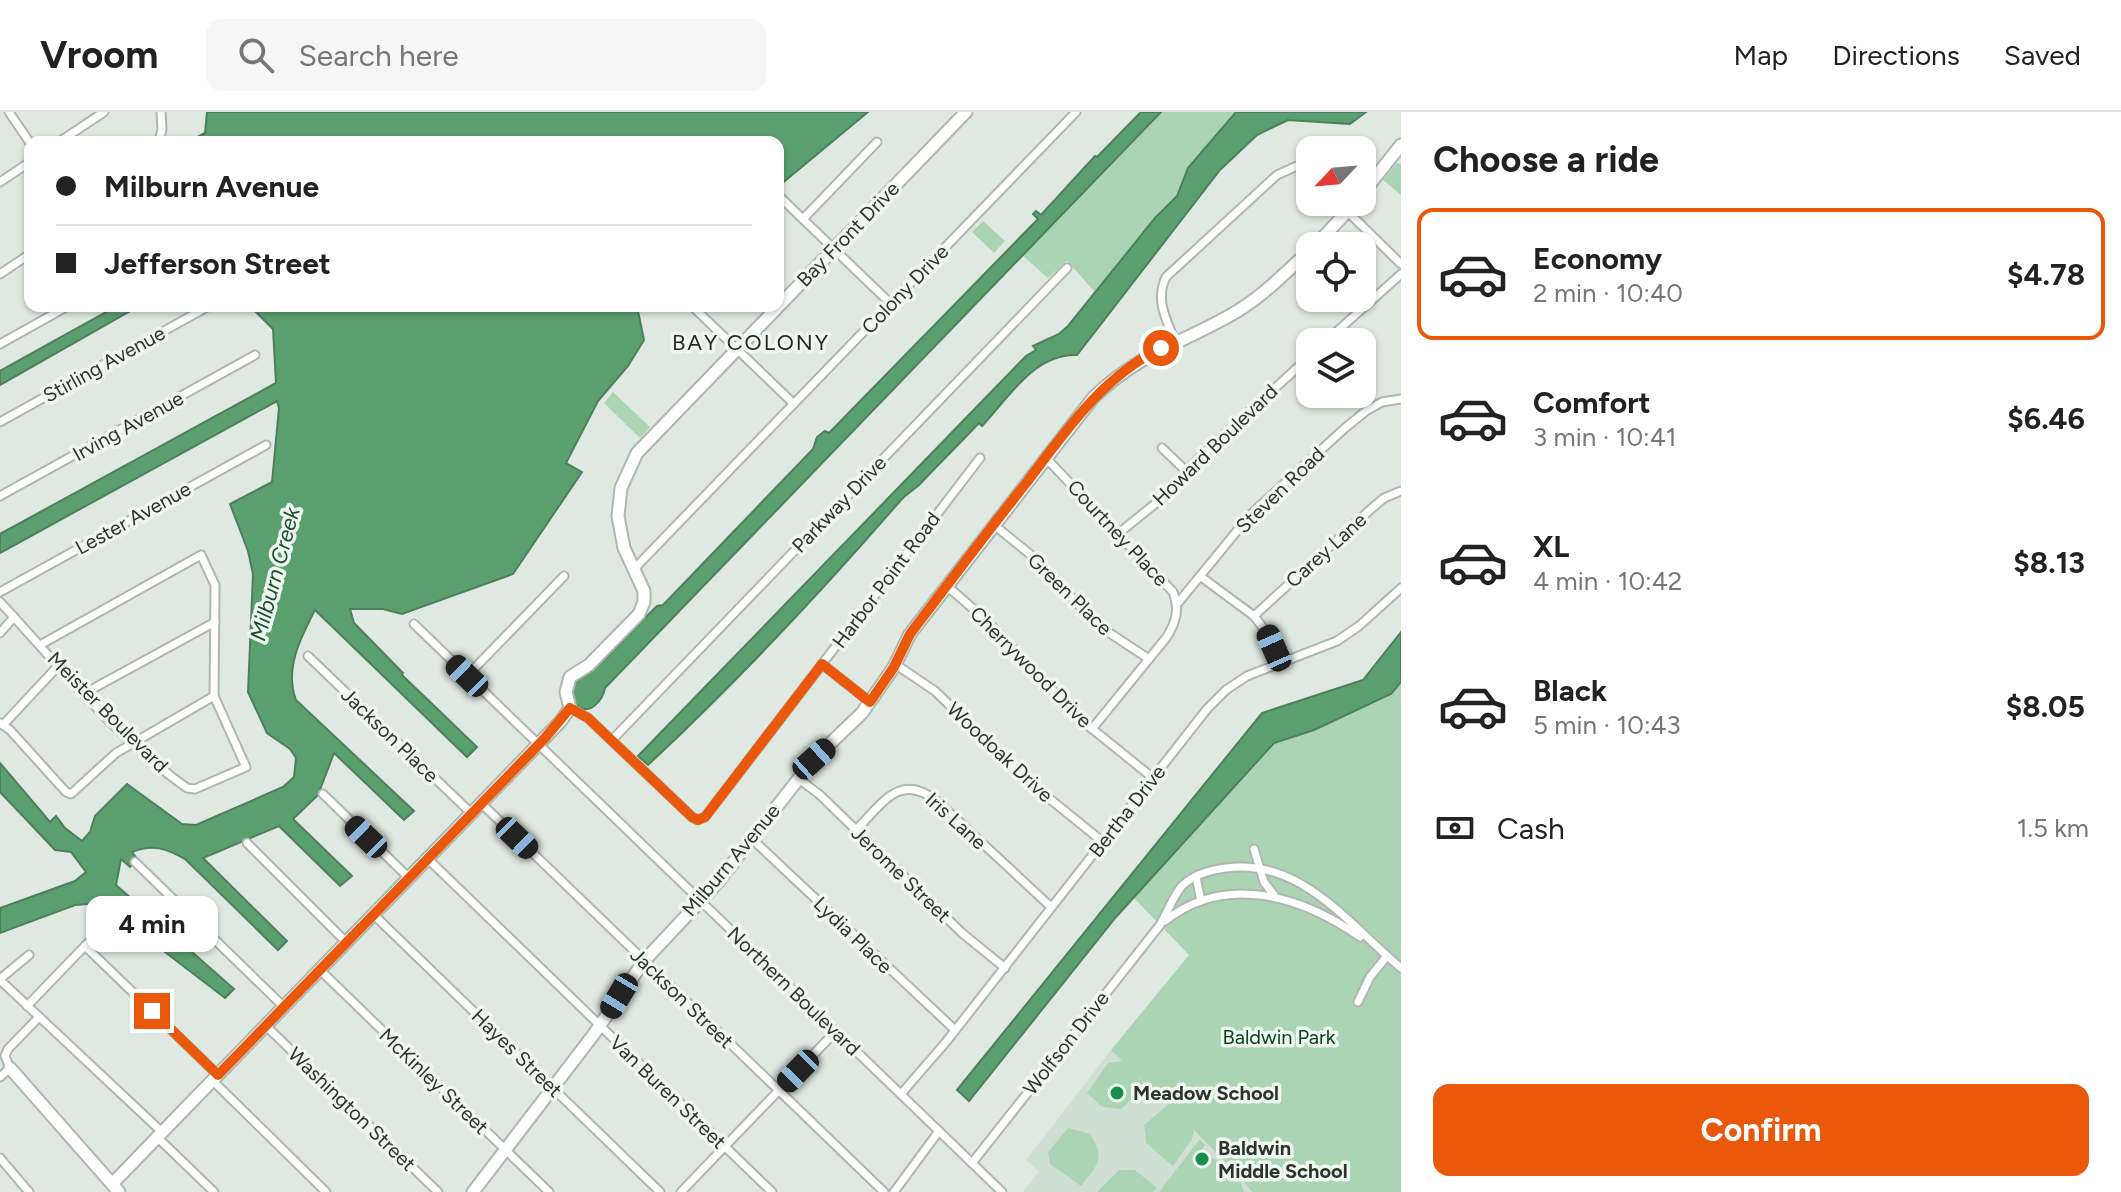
<!DOCTYPE html>
<html lang="en">
<head>
<meta charset="utf-8">
<style>
	body { margin:0; font-family:Figtree,sans-serif; background:#f6f6f6; color:#222; height:100vh; display:flex; flex-direction:column; font-size:30px; white-space:nowrap }
	* { box-sizing:border-box; margin:0 }
	p { font-size:26px; color:#767676 }
	.icon { flex:none; width:44px; height:44px; fill:none; stroke:currentColor; stroke-width:2; stroke-linecap:round; stroke-linejoin:round }
	.map { position:relative; flex:1; overflow:hidden }
	.sheet { display:flex; flex-direction:column; background:#fff; width:720px }
	.sheet>* { flex:none }
	.guide { position:absolute; left:24px; top:24px; width:760px; height:176px; border-radius:16px; box-shadow:0 2px 6px #0004; display:grid; align-content:center; height:176px; padding:0 32px; background:#fff }
	.needle { width:52px; rotate:244deg }
	.fabs { position:absolute; left:1296px; top:24px; display:grid; gap:16px }
	.fabs a { display:grid; place-items:center; width:80px; height:80px; border-radius:16px; background:#fff; box-shadow:0 2px 6px #0004; font-size:40px }
	.end { position:absolute; width:36px; height:36px; margin:-18px; border:10px solid #ea580c; background:#fff; box-shadow:0 0 0 4px #fff }
	.from { border-radius:50% }
	.bubble { position:absolute; height:56px; border-radius:16px; background:#fff; box-shadow:0 2px 6px #0004; font-size:26px; font-weight:700; line-height:56px; text-align:center }
	.car { position:absolute; width:24px; height:48px; margin:-24px -12px; border-radius:10px; box-shadow:0 0 6px 2px #0007; background:linear-gradient(#222 24%,#8ab4d8 0 40%,#222 0 76%,#8ab4d8 0 86%,#222 0) }
	.guide b { display:flex; align-items:center; gap:28px; height:76px; font-size:30px }
	.guide b+b { border-top:2px solid #e0e0e0 }
	.guide i { width:20px; height:20px; background:#222 }
	ul { padding:0; list-style:none }
	li { display:flex; align-items:center; gap:24px; height:132px; margin:0 16px 12px; padding:0 16px; border:4px solid transparent; border-radius:16px }
	li div { flex:1 }
	li b { display:block; font-size:30px }
	li em { font-style:normal; font-weight:700 }
	li.on { border-color:#ea580c }
	li>.icon { width:72px; height:72px; stroke-width:1.5 }
	h2 { padding:0 32px; font-size:36px; line-height:96px }
	.pay { display:flex; align-items:center; gap:20px; height:88px; padding:0 32px; font-size:30px }
	.pay p { margin-inline-start:auto }
	.primary-button { display:flex; gap:16px; margin-top:auto; padding:16px 32px }
	.primary-button a { flex:1; height:92px; border-radius:16px; background:#ea580c; color:#fff; font-size:32px; font-weight:700; line-height:92px; text-align:center }
	header { display:flex; align-items:center; gap:48px; box-sizing:border-box; height:112px; padding:0 40px; background:#fff; border-bottom:2px solid #e0e0e0 }
	header strong { font-size:38px }
	nav { display:flex; gap:44px; margin-inline-start:auto; font-size:28px }
	.search { width:560px; height:72px; background:#f6f6f6; display:flex; align-items:center; gap:20px; box-sizing:border-box; padding:0 28px; border-radius:16px; color:#767676; font-size:30px }
	main { display:flex; flex:1; min-height:0 }
	.map>svg:first-child { display:block }
</style>
</head>
<body>
<header>
<strong>Vroom</strong>
<div class="search"><svg class="icon" aria-label="search" viewBox="0 0 24 24"><circle cx="10" cy="10" r="6"/><path d="M15 15l6 6"/></svg>Search here</div>
<nav><a>Map</a><a>Directions</a><a>Saved</a></nav>
</header>
<main>
<div class="map">
<svg width="1401" height="1080" viewBox="0 0 1401 1080">
	<rect width="100%" height="100%" fill="#e0e9e1"/>
	<path fill="#d0dfd3" d="M1111 938 1201 1025 1252 1080H1023L1039 1059 1026 1048Z"/>
	<g fill="#abd4b4">
		<path d="M1161 0H1236V2L1188 56 1177 84 1155 106 1095 180 1067 149 1048 166 1023 144Z"/>
		<path d="M1397 51 1401 52V83L1383 68Z"/>
		<path d="M983 109 1005 129 994 141 972 120Z"/>
		<path d="M613 280 650 315 640 326 604 291Z"/>
		<path d="M1401 570V1080H1252L1238 1063 1244 1080H1159L1200 1027 1205 1033 1195 1046 1208 1045 1226 1051 1194 1018 1192 1027 1173 1054 1146 1031 1144 1013 1168 993 1139 965 1143 971 1139 980 1121 997 1102 995 1087 981 1108 951 1122 949 1111 938 1189 843 1133 785 1275 631 1382 588 1391 582Z"/>
		<path d="M1068 1016 1090 1022C1106 1047 1098 1052 1081 1074L1050 1052 1048 1040Z"/>
		<path d="M1119 1058H1135L1157 1076 1153 1080H1097Z"/>
	</g>
	<g fill="#5aa06f" stroke="#4d7f5c" stroke-width="2">
		<path d="M207 0H868L780 73H778V30H198L197 25 205 21Z"/>
		<path d="M1141 0H1161L605 576C603 587 591 603 579 595 572 590 570 579 574 572 578 563 588 562 594 557 616 538 636 514 657 494L663 493 813 337 817 325 825 319 829 321 1038 107 1033 102 1036 99 1041 103 1095 44 1097 45Z"/>
		<path d="M1236 0H1366L1350 12 1288 8 1257 23 1220 58 1077 243C1034 241 1008 287 982 314L979 311C959 332 939 352 919 373 912 379 907 382 901 388 823 478 737 570 648 653L638 644 1026 244 1036 238 1033 234 1059 222 1068 214 1155 106 1177 84 1188 56Z"/>
		<path d="M117 194H139L0 273V259Z"/>
		<path d="M250 194H637L644 228 628 254 598 289 566 351 582 360 513 462 402 502 383 497H350L354 511 403 561 402 563 477 635 467 645 315 498C301 525 284 557 296 588L414 699 404 708 334 641 318 683 293 707 352 764 340 774 279 714 203 746 287 829 278 838 185 747C165 736 153 732 132 740L138 748 130 755 121 747 116 773 234 877 225 886 101 791 75 793 0 821V796L75 769 86 760 71 740 55 738 0 680V651L50 710 56 704 65 716 82 729 90 720 95 704 127 672 182 712 196 713 283 675 294 665 296 646 290 637 267 621 248 580 253 462 248 439 230 392 272 370 279 296 277 289 0 441V422L276 271 273 217Z"/>
		<path d="M1401 520V570L1391 582 1314 618 1274 631 1116 805 969 989 957 978 1262 601 1363 568Z"/>
	</g>
	<g fill="none" stroke-linecap="round" stroke-linejoin="round">
		<g stroke="#aeb7b0" stroke-width="11">
			<g id="street">
				<path d="M9 0 30 31"/>
				<path d="M59 30 104 0"/>
				<path d="M159 30 162 17 161 0"/>
				<path d="M0 70 30 50"/>
				<path d="M778 87 780 85 891 192"/>
				<path d="M1348 100 1401 152"/>
				<path d="M803 107 877 30"/>
				<path d="M0 162 30 142"/>
				<path d="M692 194 794 292"/>
				<path d="M1175 229C1166 207 1155 188 1166 165L1277 63 1297 54H1310"/>
				<path d="M1325 230 1401 162"/>
				<path d="M0 232 68 194"/>
				<path d="M0 310 209 194"/>
				<path d="M1162 336 1186 359"/>
				<path d="M1046 346 1173 480C1180 497 1176 511 1166 526L1092 617"/>
				<path d="M0 384 255 243"/>
				<path d="M994 413 1031 443 1099 514 1149 547"/>
				<path d="M1119 421 1161 387 1202 343 1310 244"/>
				<path d="M634 457 1076 0"/>
				<path d="M1200 464 1254 504 1267 521 1280 550"/>
				<path d="M947 474 985 507 1080 607 1153 666"/>
				<path d="M0 480 266 333"/>
				<path d="M0 490C59 553 116 626 187 676L195 677 246 655 214 584 215 473 201 443 40 533"/>
				<path d="M1178 491 1250 403 1345 316 1366 299 1382 290 1401 287"/>
				<path d="M1254 504 1371 397 1384 386 1401 379"/>
				<path d="M414 512 1002 1080"/>
				<path d="M0 521 14 505"/>
				<path d="M308 544 471 701"/>
				<path d="M822 552 870 590"/>
				<path d="M895 552 935 579 1029 670 1103 730"/>
				<path d="M467 564 564 464"/>
				<path d="M85 581 215 510"/>
				<path d="M570 596 588 606 692 705 698 708 705 705 980 346"/>
				<path d="M0 611 10 618 66 680 71 682 116 641 214 584"/>
				<path d="M3 613 59 553"/>
				<path d="M612 628 1067 156"/>
				<path d="M799 667 820 683 962 821 1005 856"/>
				<path d="M323 682 409 766"/>
				<path d="M481 691 884 1080"/>
				<path d="M856 718C883 691 900 659 938 690L1051 795"/>
				<path d="M752 727 955 918"/>
				<path d="M247 731 347 831"/>
				<path d="M1254 737 1264 770 1274 783"/>
				<path d="M428 747 772 1080"/>
				<path d="M135 750 284 895"/>
				<path d="M1196 765 1201 789"/>
				<path d="M374 803 660 1080"/>
				<path d="M1165 809C1226 760 1303 785 1360 825"/>
				<path d="M85 834 218 963"/>
				<path d="M320 858 549 1080"/>
				<path d="M0 867 29 843"/>
				<path d="M0 868 163 1021"/>
				<path d="M1358 890 1370 865 1387 844"/>
				<path d="M27 894 110 808"/>
				<path d="M266 914 438 1080"/>
				<path d="M0 965 10 956 5 944 8 937 39 905"/>
				<path d="M213 969 326 1080"/>
				<path d="M901 982 946 930 1207 597 1226 578 1247 564 1337 529 1359 514 1401 476"/>
				<path d="M158 1026 214 1080"/>
				<path d="M0 1046 29 1080"/>
				<path d="M972 1051 1160 813C1167 801 1173 785 1181 775 1192 763 1210 758 1226 756 1302 746 1349 813 1401 856"/>
				<path d="M681 1080 836 919"/>
				<path d="M894 1080 939 1019"/>
			</g>
		</g>
		<g stroke="#aeb7b0" stroke-width="15">
			<g id="secondary">
				<path d="M1362 82 1401 33"/>
				<path d="M1315 134 1356 90"/>
				<path d="M10 956 119 1080"/>
				<path d="M112 1072 560 610 570 596 566 580 570 565 589 553 639 502 644 490V479L624 436 618 404 621 376 637 341 966 0"/>
				<path d="M473 1080 594 922 644 849 718 770 814 647 862 601 894 555 910 522 1093 286C1138 242 1177 233 1229 204 1260 187 1284 162 1310 138"/>
			</g>
		</g>
		<use href="#street" stroke="#fff" stroke-width="7"/>
		<use href="#secondary" stroke="#fff" stroke-width="11"/>
	</g>
	<g fill="none" stroke-linecap="round" stroke-linejoin="round">
		<path stroke="#ea580c" stroke-width="10" d="M152 899 218 963 545 626 570 596 588 606 692 705 698 708 705 705 822 552 870 590 894 555 910 522C949 471 987 420 1027 370 1066 319 1101 266 1161 236"/>
	</g>
	<g fill="#158f4b" stroke="#edf6ef" stroke-width="3">
		<circle cx="1117" cy="981" r="8"/>
		<circle cx="1202" cy="1047" r="8"/>
	</g>
	<g text-anchor="middle" dominant-baseline="central" stroke-width="7" stroke-linejoin="round" paint-order="stroke">
		<g font-size="20" fill="#2f3330" stroke="#edf6ef">
			<text transform="translate(848 122) rotate(-46)">Bay Front Drive</text>
			<text transform="translate(905 177) rotate(-46)">Colony Drive</text>
			<text transform="translate(104 252) rotate(-29)">Stirling Avenue</text>
			<text transform="translate(128 314) rotate(-29)">Irving Avenue</text>
			<text transform="translate(1215 333) rotate(-44)">Howard Boulevard</text>
			<text transform="translate(1280 378) rotate(-44)">Steven Road</text>
			<text transform="translate(839 392) rotate(-46)">Parkway Drive</text>
			<text transform="translate(133 406) rotate(-29)">Lester Avenue</text>
			<text transform="translate(1118 421) rotate(47)">Courtney Place</text>
			<text transform="translate(1326 438) rotate(-42)">Carey Lane</text>
			<text transform="translate(886 468) rotate(-53)">Harbor Point Road</text>
			<text transform="translate(1070 482) rotate(44)">Green Place</text>
			<text transform="translate(1031 555) rotate(45)">Cherrywood Drive</text>
			<text transform="translate(108 600) rotate(45)">Meister Boulevard</text>
			<text transform="translate(390 623) rotate(44)">Jackson Place</text>
			<text transform="translate(1000 640) rotate(43)">Woodoak Drive</text>
			<text transform="translate(1127 699) rotate(-52)">Bertha Drive</text>
			<text transform="translate(956 709) rotate(42)">Iris Lane</text>
			<text transform="translate(731 748) rotate(-50)">Milburn Avenue</text>
			<text transform="translate(901 762) rotate(44)">Jerome Street</text>
			<text transform="translate(853 823) rotate(44)">Lydia Place</text>
			<text transform="translate(794 879) rotate(44)">Northern Boulevard</text>
			<text transform="translate(682 886) rotate(44)">Jackson Street</text>
			<text transform="translate(1066 931) rotate(-52)">Wolfson Drive</text>
			<text transform="translate(517 941) rotate(44)">Hayes Street</text>
			<text transform="translate(434 969) rotate(44)">McKinley Street</text>
			<text transform="translate(668 980) rotate(44)">Van Buren Street</text>
			<text transform="translate(352 997) rotate(44)">Washington Street</text>
		</g>
		<g font-size="20" fill="#0c4221" stroke="#edf6ef">
			<text x="1279" y="925">Baldwin Park</text>
		</g>
		<g font-size="20" font-weight="bold" fill="#2f3330" stroke="#edf6ef" text-anchor="start">
			<text x="1133" y="981">Meadow School</text>
			<text x="1218" y="1036">Baldwin<tspan x="1218" dy="23">Middle School</tspan></text>
		</g>
		<g font-size="22" letter-spacing="2" fill="#252c26" stroke="#edf6ef">
			<text x="751" y="230">BAY COLONY</text>
		</g>
		<g font-size="22" font-style="italic" fill="#1b4f2d" stroke="#edf6ef">
			<text transform="translate(275 462) rotate(-75)">Milburn Creek</text>
		</g>
	</g>
</svg>
<div class="fabs">
<a><svg class="needle" viewBox="-14 -14 28 28"><path d="M0-13l5 13h-10z" fill="#e53935"/><path d="M0 13l5-13h-10z" fill="#767676"/></svg></a>
<a><svg class="icon" aria-label="locate" viewBox="0 0 24 24"><circle cx="12" cy="12" r="6"/><path d="M12 2v4M12 18v4M2 12h4M18 12h4"/></svg></a>
<a><svg class="icon" aria-label="layers" viewBox="0 0 24 24"><path d="M12 4l9 5-9 5-9-5zM3 14l9 5 9-5"/></svg></a>
</div>
<i class="end from" style="left:1161px;top:236px"></i>
<i class="end" style="left:152px;top:899px"></i>
<div class="bubble" style="left:86px;top:784px;width:132px">4 min</div>
<i class="car" style="left:1274px;top:536px;rotate:336deg"></i>
<i class="car" style="left:467px;top:564px;rotate:314deg"></i>
<i class="car" style="left:814px;top:647px;rotate:48deg"></i>
<i class="car" style="left:366px;top:725px;rotate:314deg"></i>
<i class="car" style="left:517px;top:726px;rotate:134deg"></i>
<i class="car" style="left:619px;top:884px;rotate:211deg"></i>
<i class="car" style="left:798px;top:959px;rotate:224deg"></i>
<div class="guide">
<b><i class="from"></i>Milburn Avenue</b>
<b><i></i>Jefferson Street</b>
</div>
</div>
<section class="sheet">
<h2>Choose a ride</h2>
<ul>
<li class="on"><svg class="icon" aria-label="car" viewBox="0 0 24 24"><path d="M5 17H2v-5l4-1 3-4h7l3 4 3 1v5h-3M9 17h6M6 11h13"/><circle cx="7" cy="17" r="2"/><circle cx="17" cy="17" r="2"/></svg><div><b>Economy</b><p>2 min · 10:40</p></div><em>$4.78</em></li>
<li><svg class="icon" aria-label="car" viewBox="0 0 24 24"><path d="M5 17H2v-5l4-1 3-4h7l3 4 3 1v5h-3M9 17h6M6 11h13"/><circle cx="7" cy="17" r="2"/><circle cx="17" cy="17" r="2"/></svg><div><b>Comfort</b><p>3 min · 10:41</p></div><em>$6.46</em></li>
<li><svg class="icon" aria-label="car" viewBox="0 0 24 24"><path d="M5 17H2v-5l4-1 3-4h7l3 4 3 1v5h-3M9 17h6M6 11h13"/><circle cx="7" cy="17" r="2"/><circle cx="17" cy="17" r="2"/></svg><div><b>XL</b><p>4 min · 10:42</p></div><em>$8.13</em></li>
<li><svg class="icon" aria-label="car" viewBox="0 0 24 24"><path d="M5 17H2v-5l4-1 3-4h7l3 4 3 1v5h-3M9 17h6M6 11h13"/><circle cx="7" cy="17" r="2"/><circle cx="17" cy="17" r="2"/></svg><div><b>Black</b><p>5 min · 10:43</p></div><em>$8.05</em></li>
</ul>
<div class="pay"><svg class="icon" aria-label="cash" viewBox="0 0 24 24"><path d="M3 7h18v10H3z"/><circle cx="12" cy="12" r="2"/></svg>Cash<p>1.5 km</p></div>
<div class="primary-button"><a>Confirm</a></div>
</section>
</main>
</body>
</html>
